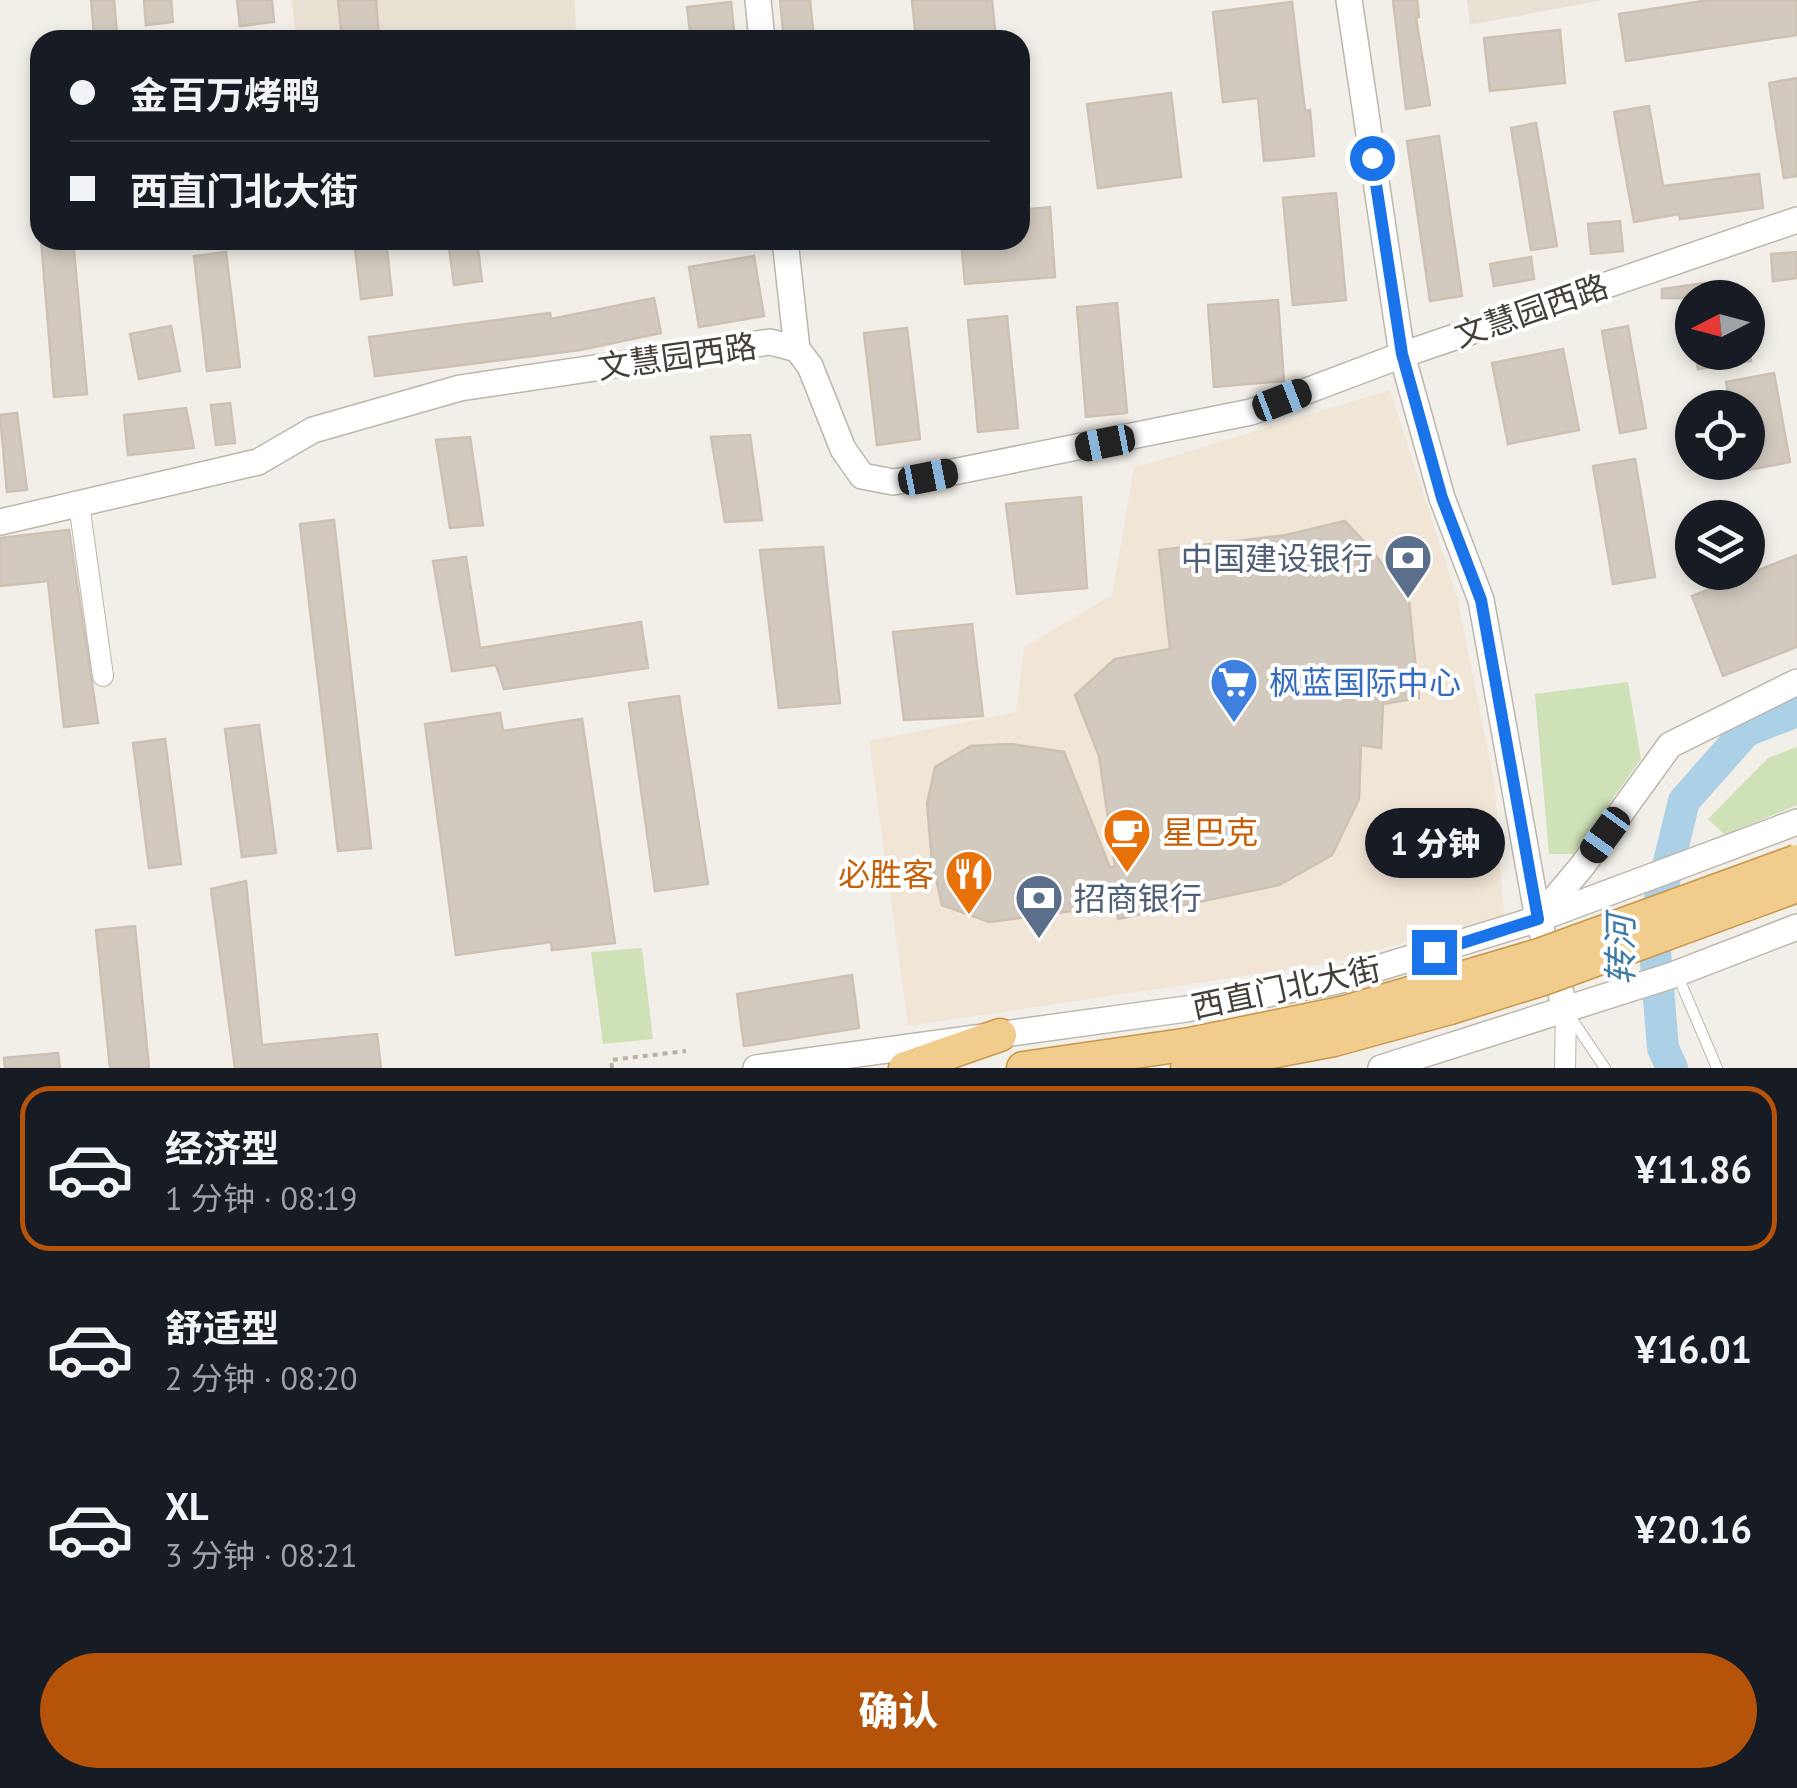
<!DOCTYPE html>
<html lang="zh">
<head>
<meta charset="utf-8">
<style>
	body { margin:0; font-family:"PT Sans","Noto Sans SC",sans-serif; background:#242831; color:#f1f3f6; height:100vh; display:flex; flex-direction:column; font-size:38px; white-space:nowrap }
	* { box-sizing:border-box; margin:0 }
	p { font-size:32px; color:#9ea1a6 }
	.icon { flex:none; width:55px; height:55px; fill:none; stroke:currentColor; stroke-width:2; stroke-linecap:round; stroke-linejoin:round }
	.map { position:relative; height:1068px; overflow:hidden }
	.details { display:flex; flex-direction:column; background:#171b24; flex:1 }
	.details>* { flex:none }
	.top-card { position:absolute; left:30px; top:30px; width:1000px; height:220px; border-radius:30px; box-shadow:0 5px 15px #0003; display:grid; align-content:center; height:220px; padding:0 40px; background:#171b24 }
	.needle { width:65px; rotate:264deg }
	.fabs { position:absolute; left:1675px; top:280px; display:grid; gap:20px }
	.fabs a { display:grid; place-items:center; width:90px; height:90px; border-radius:50%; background:#171b24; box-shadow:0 5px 15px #0003; font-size:50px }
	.end { position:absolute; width:45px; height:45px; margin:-22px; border:12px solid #1a73e8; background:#fff; box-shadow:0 0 0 5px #fff }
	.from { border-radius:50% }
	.bubble { position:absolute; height:70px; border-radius:35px; background:#171b24; box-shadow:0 5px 15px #0003; font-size:32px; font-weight:800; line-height:70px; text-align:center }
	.car { position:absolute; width:30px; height:60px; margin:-30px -15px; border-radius:12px; box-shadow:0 0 8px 2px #0007; background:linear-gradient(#222 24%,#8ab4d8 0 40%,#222 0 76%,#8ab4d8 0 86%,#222 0) }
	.top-card b { display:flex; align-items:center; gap:35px; height:95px; font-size:38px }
	.top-card b+b { border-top:2px solid #363941 }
	.top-card i { width:25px; height:25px; background:#f1f3f6 }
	ul { padding:18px 0 0; list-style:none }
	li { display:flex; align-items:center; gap:30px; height:165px; margin:0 20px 15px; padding:0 20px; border:5px solid transparent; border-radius:30px }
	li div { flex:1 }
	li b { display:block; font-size:38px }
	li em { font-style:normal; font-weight:800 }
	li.on { border-color:#b45309 }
	li>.icon { width:90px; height:90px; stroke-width:1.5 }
	.button { display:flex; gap:20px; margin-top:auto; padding:20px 40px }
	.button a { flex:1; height:115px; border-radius:60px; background:#b45309; color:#fff; font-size:40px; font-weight:800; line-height:115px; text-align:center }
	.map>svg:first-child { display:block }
</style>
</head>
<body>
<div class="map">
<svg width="1797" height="1068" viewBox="0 0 1797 1068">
	<rect width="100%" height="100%" fill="#f2efe8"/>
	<path fill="#f1e5d6" d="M1390 390 1458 601 1495 786 1504 915 1330 963 908 1026 869 741 1016 712 1024 647 1112 595 1134 468Z"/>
	<g fill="#e9e2d4">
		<path d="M292 0H575L576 29 549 40H296Z"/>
		<path d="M1467 0H1603L1470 25Z"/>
	</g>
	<g fill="#cfe1b6">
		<path d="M1628 682 1641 759 1573 854H1549L1535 694Z"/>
		<path d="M1797 747V805L1725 835 1708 819 1768 758Z"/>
		<path d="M642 948 653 1039 603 1044 591 952Z"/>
	</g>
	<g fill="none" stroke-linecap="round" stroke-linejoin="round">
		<path stroke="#acd1e7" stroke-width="32" d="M1672 1068 1663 1048 1653 927 1684 801 1746 731 1797 711"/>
	</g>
	<g fill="#d2cabf" stroke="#ccc1b3" stroke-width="2.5">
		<path d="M91 0H114L117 34 94 35Z"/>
		<path d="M144 0H171L173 22 146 25Z"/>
		<path d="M237 0H272L274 22 240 26Z"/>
		<path d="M338 0H376L379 40H342Z"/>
		<path d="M780 0H810L814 40H784Z"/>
		<path d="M912 0H992L996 40H916Z"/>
		<path d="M1393 0H1417L1419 17 1416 18 1430 105 1406 109Z"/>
		<path d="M1709 0H1797V35L1626 61 1619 14Z"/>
		<path d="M731 2 735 40H691L687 7Z"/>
		<path d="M1292 2 1305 111 1310 110 1314 156 1264 161 1258 98 1223 102 1213 12Z"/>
		<path d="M1560 30 1565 83 1490 91 1484 38Z"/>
		<path d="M1797 78V176L1784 178 1769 83Z"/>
		<path d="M1171 93 1181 177 1098 188 1087 104Z"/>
		<path d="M1649 106 1663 186 1759 174 1763 208 1680 219 1679 214 1634 222 1614 112Z"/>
		<path d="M1536 123 1557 246 1531 250 1511 128Z"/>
		<path d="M1439 136 1462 296 1430 301 1407 141Z"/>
		<path d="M1336 193 1346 300 1293 305 1283 198Z"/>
		<path d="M1050 207 1055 277 965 284 961 240H1020V210Z"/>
		<path d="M1620 221 1623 251 1591 254 1588 224Z"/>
		<path d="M41 240H73L87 394 54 397Z"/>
		<path d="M354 240H386L392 295 361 299Z"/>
		<path d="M448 240H477L482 281 454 285Z"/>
		<path d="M226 252 240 367 207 371 194 256Z"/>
		<path d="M1797 252V278L1773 281 1771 254Z"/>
		<path d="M754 256 764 316 699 327 689 267Z"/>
		<path d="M1531 257 1534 279 1494 286 1490 264Z"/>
		<path d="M1720 281 1722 298H1662V289Z"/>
		<path d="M654 298 661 333 580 350 375 376 369 337 550 313 551 319Z"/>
		<path d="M1278 300 1284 381 1214 387 1208 305Z"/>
		<path d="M1117 303 1127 413 1086 417 1077 307Z"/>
		<path d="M1007 316 1018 428 978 432 968 320Z"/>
		<path d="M171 326 180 371 139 379 130 334Z"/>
		<path d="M1628 326 1646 428 1620 433 1602 331Z"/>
		<path d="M907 328 920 439 877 445 864 333Z"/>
		<path d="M1563 349 1579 430 1508 444 1492 363Z"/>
		<path d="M1695 352H1750L1751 361 1698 369Z"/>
		<path d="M1774 373 1790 462 1748 470V408H1731L1726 382Z"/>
		<path d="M230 403 235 443 216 445 211 405Z"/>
		<path d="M186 408 194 448 128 455 124 415Z"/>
		<path d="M17 413 27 490 7 492 0 415Z"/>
		<path d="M750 435 762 520 725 522 711 437Z"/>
		<path d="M470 437 483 525 450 528 436 440Z"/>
		<path d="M1635 459 1655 577 1613 584 1593 466Z"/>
		<path d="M1081 497 1087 588 1017 594 1006 504Z"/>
		<path d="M334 520 371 848 338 851 300 524Z"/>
		<path d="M1345 521 1372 550 1409 602 1419 698 1383 704 1381 748 1361 745 1359 799 1332 855 1279 885 1118 919 1117 905 989 922 942 905 932 861 927 804 935 767 971 746 1011 744 1064 752 1110 868 1115 866 1099 756 1075 695 1115 659 1170 649 1159 550 1286 535Z"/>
		<path d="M69 530 98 723 64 727 48 581 0 586V538Z"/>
		<path d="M823 547 840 703 779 708 760 550Z"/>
		<path d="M1797 555V647L1723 676 1692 596Z"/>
		<path d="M466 557 480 648 641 622 648 668 504 689 496 665 452 671 433 561Z"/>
		<path d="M972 624 983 716 904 720 893 632Z"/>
		<path d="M679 696 708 884 655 891 629 703Z"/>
		<path d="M500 713 503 731 582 719 615 943 552 950 551 942 456 955 425 724Z"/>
		<path d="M259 725 276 853 242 857 225 729Z"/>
		<path d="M165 739 181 864 149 868 133 743Z"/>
		<path d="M246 881 262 1045 377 1034 381 1068H235L211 889Z"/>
		<path d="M135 926 149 1068H110L96 930Z"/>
		<path d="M852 975 859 1028 744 1046 737 994Z"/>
		<path d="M58 1053 60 1068H5L4 1058Z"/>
	</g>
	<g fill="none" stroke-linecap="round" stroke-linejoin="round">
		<g stroke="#bcb6ac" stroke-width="12">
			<g id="service">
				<path d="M1677 974 1717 1068"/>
				<path d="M1569 1015 1605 1068"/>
			</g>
		</g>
		<g stroke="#bcb6ac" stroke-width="22">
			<g id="minor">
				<path d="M79 504 103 676"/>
				<path d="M1565 1068 1566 1010"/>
			</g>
		</g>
		<g stroke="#bcb6ac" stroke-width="28">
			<g id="tertiary">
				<path d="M758 0 762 40"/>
				<path d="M1349 0 1402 355 1442 498 1481 600 1538 919 1566 1010"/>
				<path d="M785 240 797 349"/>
				<path d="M0 522 258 462 313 430 460 388 770 342 797 349 810 366 843 449 862 476 893 482 928 477 1251 412 1402 355 1797 220"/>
				<path d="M1541 915 1583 865 1670 745 1797 682"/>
				<path d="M756 1068 1186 1009 1333 982 1538 919 1797 822"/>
				<path d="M1381 1068 1670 976 1797 927"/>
			</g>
		</g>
		<g stroke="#ca964a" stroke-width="35">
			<g id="trunk">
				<path d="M905 1068 1000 1035"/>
				<path d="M1023 1068 1190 1044 1341 1013 1444 983"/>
				<path d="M1187 1068 1334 1040 1450 1008"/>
			</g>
		</g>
		<path stroke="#bcb19f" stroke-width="4" stroke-dasharray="5 5" stroke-linecap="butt" d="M612 1068 611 1060 686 1051"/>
		<use href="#service" stroke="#fff" stroke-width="10"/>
		<use href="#minor" stroke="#fff" stroke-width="20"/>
		<use href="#tertiary" stroke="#fff" stroke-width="25"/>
		<use href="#trunk" stroke="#f0cc8d" stroke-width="32"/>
		<g stroke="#ca964a" stroke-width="35" stroke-linecap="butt">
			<g id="trunk-bridge">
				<path d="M1444 983 1539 955 1797 861"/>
				<path d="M1450 1008 1546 978 1797 886"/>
			</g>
		</g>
		<use href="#trunk-bridge" stroke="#f0cc8d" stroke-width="32"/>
	</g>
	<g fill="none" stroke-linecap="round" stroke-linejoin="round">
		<path stroke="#1a73e8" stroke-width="12" d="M1372 158 1402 354 1442 498 1481 600 1538 919 1434 952"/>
	</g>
	<defs>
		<g id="bank-pin" transform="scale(2.5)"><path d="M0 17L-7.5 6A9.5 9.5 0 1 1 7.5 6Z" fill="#5c6f8a" stroke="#fff"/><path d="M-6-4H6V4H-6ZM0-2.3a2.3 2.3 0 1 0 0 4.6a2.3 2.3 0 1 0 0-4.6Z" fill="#fff"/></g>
		<g id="supermarket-pin" transform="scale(2.5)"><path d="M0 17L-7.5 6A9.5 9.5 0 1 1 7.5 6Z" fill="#3f7fe0" stroke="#fff"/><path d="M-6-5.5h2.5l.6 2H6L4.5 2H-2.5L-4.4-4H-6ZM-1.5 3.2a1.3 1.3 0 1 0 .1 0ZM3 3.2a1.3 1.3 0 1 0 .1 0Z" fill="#fff"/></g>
		<g id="cafe-pin" transform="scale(2.5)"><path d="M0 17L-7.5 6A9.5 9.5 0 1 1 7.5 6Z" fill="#e8710a" stroke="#fff"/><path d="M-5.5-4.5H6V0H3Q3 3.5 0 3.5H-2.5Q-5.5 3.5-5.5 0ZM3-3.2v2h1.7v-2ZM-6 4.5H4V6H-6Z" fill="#fff"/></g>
		<g id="restaurant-pin" transform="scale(2.5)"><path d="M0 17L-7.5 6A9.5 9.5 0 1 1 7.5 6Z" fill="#e8710a" stroke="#fff"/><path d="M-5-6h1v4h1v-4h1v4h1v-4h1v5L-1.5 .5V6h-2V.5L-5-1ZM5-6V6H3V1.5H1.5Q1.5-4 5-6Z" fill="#fff"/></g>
	</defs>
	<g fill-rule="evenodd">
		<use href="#bank-pin" x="1408" y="558"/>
		<use href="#supermarket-pin" x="1234" y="682"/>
		<use href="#cafe-pin" x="1127" y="832"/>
		<use href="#restaurant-pin" x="969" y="874"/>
		<use href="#bank-pin" x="1039" y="898"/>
	</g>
	<g text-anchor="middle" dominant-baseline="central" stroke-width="8" stroke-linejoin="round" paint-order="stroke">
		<g font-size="32" fill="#453f38" stroke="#fff">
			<text transform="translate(1531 310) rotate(-19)">文慧园西路</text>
			<text transform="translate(677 356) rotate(-8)">文慧园西路</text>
			<text transform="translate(1286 987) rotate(-12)">西直门北大街</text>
		</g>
		<g font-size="32" fill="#4e5e75" stroke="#fff" text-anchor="end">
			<text x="1373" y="558">中国建设银行</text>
			<text x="1074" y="898" text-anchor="start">招商银行</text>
		</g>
		<g font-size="32" fill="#366cbe" stroke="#fff" text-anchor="start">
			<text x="1269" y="682">枫蓝国际中心</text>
		</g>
		<g font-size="32" fill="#c56008" stroke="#fff" text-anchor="start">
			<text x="1162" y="832">星巴克</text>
			<text x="934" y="874" text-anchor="end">必胜客</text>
		</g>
		<g font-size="35" font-style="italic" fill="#3e7ca4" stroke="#fff">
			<text transform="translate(1620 950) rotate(-90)">转河</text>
		</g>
	</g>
</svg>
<div class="fabs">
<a><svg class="needle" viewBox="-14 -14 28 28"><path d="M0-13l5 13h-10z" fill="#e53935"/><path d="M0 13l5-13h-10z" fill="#9ea1a6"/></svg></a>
<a><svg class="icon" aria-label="locate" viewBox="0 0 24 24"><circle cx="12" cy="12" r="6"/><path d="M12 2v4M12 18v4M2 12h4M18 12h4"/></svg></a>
<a><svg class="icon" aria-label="layers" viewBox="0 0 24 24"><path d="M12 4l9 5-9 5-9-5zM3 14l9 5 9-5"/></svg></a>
</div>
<i class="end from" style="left:1372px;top:158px"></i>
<i class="end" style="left:1434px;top:952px"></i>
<div class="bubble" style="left:1365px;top:808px;width:140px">1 分钟</div>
<i class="car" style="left:1282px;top:400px;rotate:69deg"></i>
<i class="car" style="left:1105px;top:443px;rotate:259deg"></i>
<i class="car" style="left:928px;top:477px;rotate:79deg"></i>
<i class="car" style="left:1605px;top:835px;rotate:216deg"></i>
<div class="top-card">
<b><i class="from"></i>金百万烤鸭</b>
<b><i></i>西直门北大街</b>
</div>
</div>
<section class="details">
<ul>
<li class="on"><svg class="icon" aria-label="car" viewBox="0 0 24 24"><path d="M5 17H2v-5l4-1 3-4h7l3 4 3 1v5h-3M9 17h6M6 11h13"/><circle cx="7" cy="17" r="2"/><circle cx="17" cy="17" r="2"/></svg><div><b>经济型</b><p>1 分钟 · 08:19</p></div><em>¥11.86</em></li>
<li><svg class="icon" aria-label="car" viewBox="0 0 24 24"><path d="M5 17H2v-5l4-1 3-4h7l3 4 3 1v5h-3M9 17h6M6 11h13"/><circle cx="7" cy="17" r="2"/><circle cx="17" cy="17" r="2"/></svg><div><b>舒适型</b><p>2 分钟 · 08:20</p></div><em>¥16.01</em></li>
<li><svg class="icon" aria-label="car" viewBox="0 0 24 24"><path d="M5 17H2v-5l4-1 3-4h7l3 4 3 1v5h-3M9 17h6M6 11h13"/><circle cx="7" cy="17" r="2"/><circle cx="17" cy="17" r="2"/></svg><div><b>XL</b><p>3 分钟 · 08:21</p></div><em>¥20.16</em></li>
</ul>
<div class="button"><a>确认</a></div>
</section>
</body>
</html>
